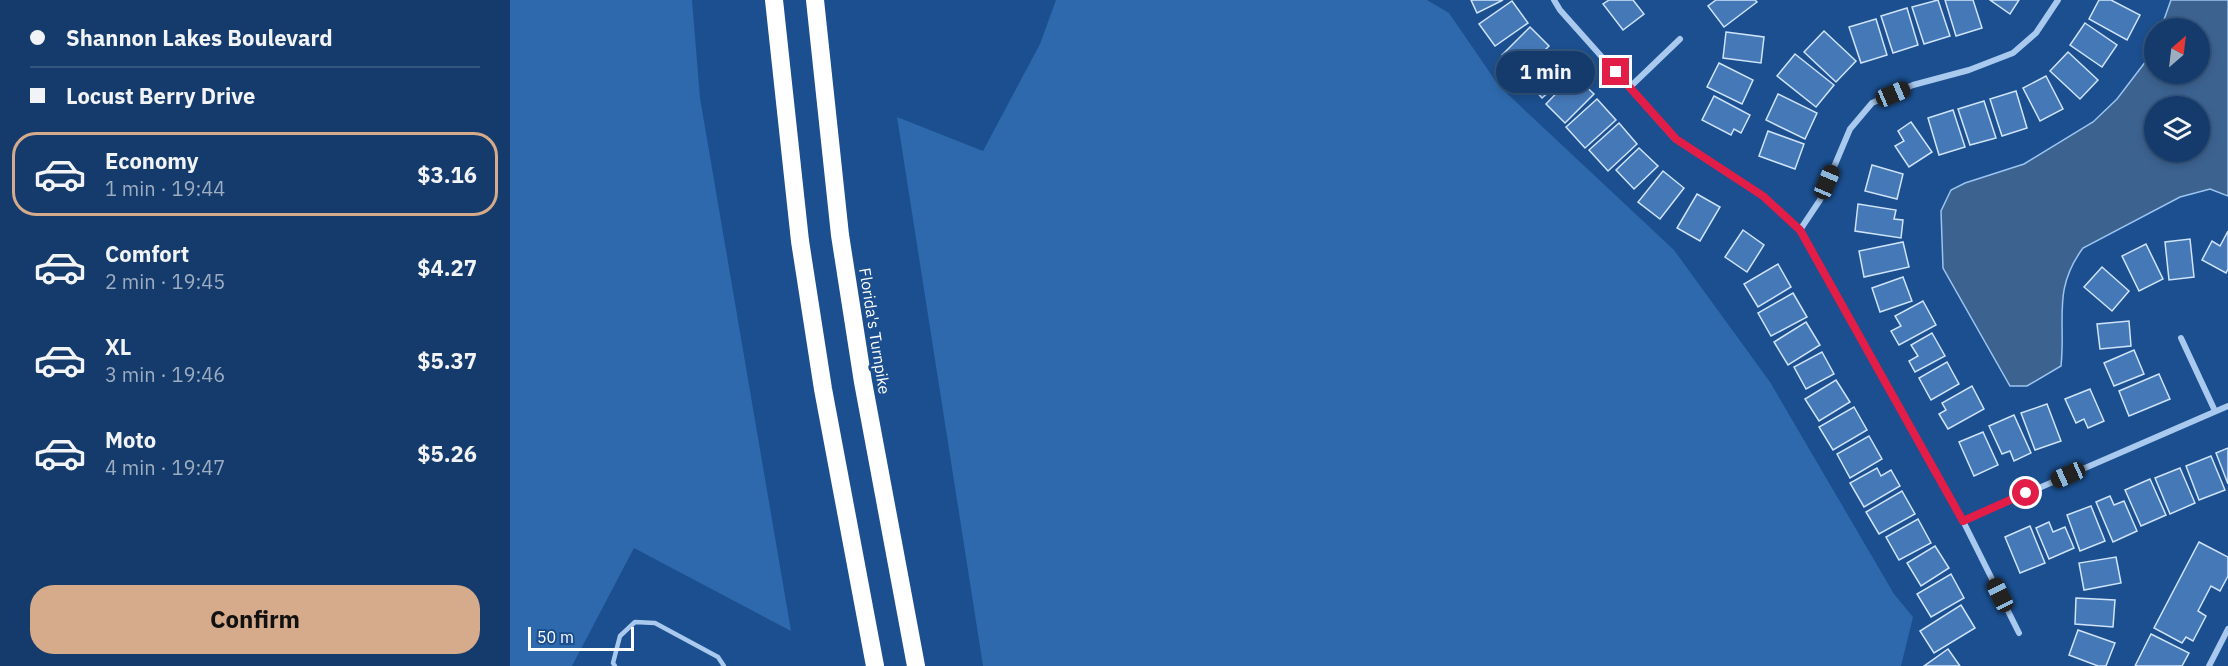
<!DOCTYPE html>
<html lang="en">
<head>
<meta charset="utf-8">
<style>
	body { margin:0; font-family:"IBM Plex Sans",sans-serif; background:#1d4271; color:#f1f3f6; height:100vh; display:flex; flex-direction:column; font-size:22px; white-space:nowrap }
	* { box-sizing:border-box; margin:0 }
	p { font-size:20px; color:#9dadc1 }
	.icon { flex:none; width:33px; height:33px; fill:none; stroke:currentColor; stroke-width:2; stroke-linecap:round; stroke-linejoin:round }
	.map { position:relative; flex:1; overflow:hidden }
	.details { display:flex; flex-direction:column; background:#143b6b; width:510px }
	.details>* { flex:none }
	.banner { display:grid; align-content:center; height:132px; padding:0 30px; background:#143b6b }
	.needle { width:39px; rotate:28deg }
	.controls { position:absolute; left:1634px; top:18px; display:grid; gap:12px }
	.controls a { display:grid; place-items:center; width:66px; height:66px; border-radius:50%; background:#143b6b; box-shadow:0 3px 9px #0003,0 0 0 2px #33557e; font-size:30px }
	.scale { position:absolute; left:18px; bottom:15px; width:106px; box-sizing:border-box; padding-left:6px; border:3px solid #fff; border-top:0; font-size:16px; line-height:21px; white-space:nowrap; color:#fff; -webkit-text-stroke:4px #1b4f8f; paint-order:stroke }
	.end { position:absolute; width:27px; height:27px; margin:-14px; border:8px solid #e11d48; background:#fff; box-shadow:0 0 0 3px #fff }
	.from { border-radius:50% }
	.bubble { position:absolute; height:42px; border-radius:21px; background:#143b6b; box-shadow:0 3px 9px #0003,0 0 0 2px #33557e; font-size:20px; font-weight:800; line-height:42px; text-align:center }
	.car { position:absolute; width:18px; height:36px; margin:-18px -9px; border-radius:8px; box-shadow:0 0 4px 2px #0007; background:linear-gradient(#222 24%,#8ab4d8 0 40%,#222 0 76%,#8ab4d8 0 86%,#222 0) }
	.banner b { display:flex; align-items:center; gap:21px; height:57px; font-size:22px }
	.banner b+b { border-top:2px solid #33557e }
	.banner i { width:15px; height:15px; background:#f1f3f6 }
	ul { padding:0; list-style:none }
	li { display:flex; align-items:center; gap:18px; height:84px; margin:0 12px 9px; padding:0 18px; border:3px solid transparent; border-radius:24px }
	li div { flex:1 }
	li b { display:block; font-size:22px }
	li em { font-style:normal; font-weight:800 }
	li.on { border-color:#d6ab8b }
	li>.icon { width:54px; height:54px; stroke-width:1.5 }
	.action { display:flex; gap:12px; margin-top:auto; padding:12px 30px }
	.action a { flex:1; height:69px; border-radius:24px; background:#d6ab8b; color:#111; font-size:24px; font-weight:800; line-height:69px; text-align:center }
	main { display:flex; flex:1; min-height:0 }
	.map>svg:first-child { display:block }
</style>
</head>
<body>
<main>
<section class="details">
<div class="banner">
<b><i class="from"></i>Shannon Lakes Boulevard</b>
<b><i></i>Locust Berry Drive</b>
</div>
<ul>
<li class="on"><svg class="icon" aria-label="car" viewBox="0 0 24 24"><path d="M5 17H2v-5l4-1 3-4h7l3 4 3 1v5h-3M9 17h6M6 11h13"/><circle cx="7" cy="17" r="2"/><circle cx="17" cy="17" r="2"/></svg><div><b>Economy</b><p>1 min · 19:44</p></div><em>$3.16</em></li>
<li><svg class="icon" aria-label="car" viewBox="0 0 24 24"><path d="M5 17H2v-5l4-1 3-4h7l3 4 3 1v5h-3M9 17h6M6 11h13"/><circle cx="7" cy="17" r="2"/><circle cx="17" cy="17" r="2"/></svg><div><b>Comfort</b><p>2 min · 19:45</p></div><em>$4.27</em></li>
<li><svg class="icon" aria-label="car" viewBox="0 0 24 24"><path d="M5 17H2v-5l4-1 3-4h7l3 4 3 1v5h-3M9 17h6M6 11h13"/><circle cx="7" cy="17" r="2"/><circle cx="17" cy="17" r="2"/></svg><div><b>XL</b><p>3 min · 19:46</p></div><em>$5.37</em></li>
<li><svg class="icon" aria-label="car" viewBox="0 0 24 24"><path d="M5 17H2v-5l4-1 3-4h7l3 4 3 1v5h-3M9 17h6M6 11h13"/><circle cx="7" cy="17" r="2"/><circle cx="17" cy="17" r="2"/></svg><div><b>Moto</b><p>4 min · 19:47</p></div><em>$5.26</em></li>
</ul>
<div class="action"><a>Confirm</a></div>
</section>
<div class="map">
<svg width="1718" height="666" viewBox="0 0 1718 666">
	<rect width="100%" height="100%" fill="#1b4f8f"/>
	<g fill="#2e69ad">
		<path d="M0 0H182L190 98 281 631 124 548 62 666H0Z"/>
		<path d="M546 0H917L939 13 989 86 1164 250 1260 382 1384 594 1403 617 1391 666H473L387 117 473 151 530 44Z"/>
	</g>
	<path fill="#3c6290" stroke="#9cc4f0" stroke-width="1.5" fill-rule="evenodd" d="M1661 0H1718V196L1700 189 1670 197 1573 248C1542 290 1556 320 1551 366L1517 386H1500L1433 268 1431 211 1441 190 1455 183 1514 164 1583 122 1607 99 1636 61 1644 44V74H1689V28H1651ZM1644 106H1689V152H1644Z"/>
	<g fill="#4478b7" stroke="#cfe3fa" stroke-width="1.5">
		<path d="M961 0H993L967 13Z"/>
		<path d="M1099 0H1123L1134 14 1113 30 1093 4Z"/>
		<path d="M1206 0H1245L1247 2 1214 27 1198 6Z"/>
		<path d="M1428 0 1440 36 1414 44 1402 7Z"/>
		<path d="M1435 0H1463L1472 28 1446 36Z"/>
		<path d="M1480 0H1509L1500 14Z"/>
		<path d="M1589 0H1601L1630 15 1617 40 1579 19Z"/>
		<path d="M1002 1 1018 23 985 46 969 24Z"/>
		<path d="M1397 8 1408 45 1383 53 1371 16Z"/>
		<path d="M1366 19 1377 55 1351 63 1339 27Z"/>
		<path d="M1575 23 1607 45 1592 67 1560 45Z"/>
		<path d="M1020 27 1039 46 1011 74 992 55Z"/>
		<path d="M1314 31 1346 61 1326 82 1294 52Z"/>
		<path d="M1216 32 1254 37 1251 63 1213 58Z"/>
		<path d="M1044 51 1062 72 1032 98 1014 78Z"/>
		<path d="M1558 52 1588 80 1570 99 1540 71Z"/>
		<path d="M1285 54 1324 85 1306 107 1267 76Z"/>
		<path d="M1209 63 1243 80 1232 104 1197 87Z"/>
		<path d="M1064 75 1084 94 1055 123 1036 104Z"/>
		<path d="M1536 76 1553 109 1530 121 1513 88Z"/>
		<path d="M1506 91 1517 128 1492 136 1480 99Z"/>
		<path d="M1268 94 1307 113 1295 139 1256 120Z"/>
		<path d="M1204 96 1240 115 1231 133 1224 129 1221 135 1192 120Z"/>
		<path d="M1087 99 1106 120 1075 148 1056 127Z"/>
		<path d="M1474 101 1486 138 1460 145 1448 109Z"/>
		<path d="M1443 110 1455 147 1429 155 1418 118Z"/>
		<path d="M1401 122 1422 152 1399 167 1385 146 1394 141 1388 131Z"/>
		<path d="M1109 123 1127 144 1098 171 1079 150Z"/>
		<path d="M1258 131 1294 144 1285 169 1249 156Z"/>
		<path d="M1129 148 1148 166 1124 189 1106 170Z"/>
		<path d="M1362 165 1393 174 1387 199 1355 191Z"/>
		<path d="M1153 171 1174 188 1150 219 1128 202Z"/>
		<path d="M1187 194 1210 207 1190 241 1167 228Z"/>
		<path d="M1348 204 1386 210 1384 219 1393 220 1391 238 1345 231Z"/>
		<path d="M1233 230 1254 245 1237 272 1215 257Z"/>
		<path d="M1718 231V269L1716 273 1692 260 1702 241 1710 246Z"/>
		<path d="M1680 239 1684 277 1659 280 1655 242Z"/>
		<path d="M1393 242 1399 267 1354 277 1349 251Z"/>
		<path d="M1636 244 1653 279 1629 291 1612 256Z"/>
		<path d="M1268 264 1281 287 1248 307 1234 284Z"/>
		<path d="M1592 267 1619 291 1602 311 1574 287Z"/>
		<path d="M1393 277 1402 301 1370 312 1362 288Z"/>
		<path d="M1283 293 1297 317 1261 336 1248 313Z"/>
		<path d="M1413 301 1426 325 1389 345 1381 331 1391 326 1385 316Z"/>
		<path d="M1619 321 1621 346 1590 349 1587 324Z"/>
		<path d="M1296 322 1310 345 1278 365 1264 342Z"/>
		<path d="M1422 333 1435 356 1405 372 1399 361 1408 356 1401 345Z"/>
		<path d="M1624 350 1634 374 1604 386 1594 363Z"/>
		<path d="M1312 352 1324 374 1296 389 1284 367Z"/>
		<path d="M1437 362 1449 384 1421 400 1409 378Z"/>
		<path d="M1649 374 1660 399 1619 416 1609 391Z"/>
		<path d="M1326 380 1340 402 1309 421 1295 399Z"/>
		<path d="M1462 386 1474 409 1438 429 1429 414 1436 410 1432 403Z"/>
		<path d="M1580 389 1594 421 1578 428 1574 419 1566 423 1555 399Z"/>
		<path d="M1537 404 1551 441 1525 450 1511 413Z"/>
		<path d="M1344 407 1357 430 1323 450 1309 427Z"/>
		<path d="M1504 415 1521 453 1504 461 1500 451 1492 454 1479 426Z"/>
		<path d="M1473 432 1488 465 1464 476 1449 442Z"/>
		<path d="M1359 436 1372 459 1340 478 1327 454Z"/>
		<path d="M1718 448V484L1706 453Z"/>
		<path d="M1701 456 1715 490 1689 500 1676 466Z"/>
		<path d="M1367 468 1371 476 1381 470 1390 486 1354 507 1340 483Z"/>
		<path d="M1670 468 1685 503 1660 514 1645 478Z"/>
		<path d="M1640 479 1656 515 1631 526 1615 490Z"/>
		<path d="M1392 491 1405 514 1369 534 1356 512Z"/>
		<path d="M1600 496 1604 505 1614 501 1627 531 1603 542 1586 502Z"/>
		<path d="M1581 506 1595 541 1570 551 1557 515Z"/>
		<path d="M1408 519 1421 543 1389 560 1376 537Z"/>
		<path d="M1539 522 1543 532 1555 527 1564 548 1539 559 1526 528Z"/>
		<path d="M1520 526 1535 563 1510 573 1495 537Z"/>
		<path d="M1689 542 1718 557V576L1710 591 1701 586 1688 611 1696 616 1683 641 1676 637 1672 643 1644 628Z"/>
		<path d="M1425 546 1439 568 1411 586 1397 563Z"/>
		<path d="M1606 557 1611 583 1574 590 1569 563Z"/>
		<path d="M1441 574 1454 598 1421 617 1407 594Z"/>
		<path d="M1566 598 1605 600 1603 627 1565 624Z"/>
		<path d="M1451 605 1465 628 1424 653 1410 631Z"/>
		<path d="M1568 630 1605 643 1596 666H1588L1559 655Z"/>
		<path d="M1641 634 1679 653 1672 666H1625Z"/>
		<path d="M1438 649 1450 666H1414Z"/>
	</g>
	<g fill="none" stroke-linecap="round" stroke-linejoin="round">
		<path stroke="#a9c9ee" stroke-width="4.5" d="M105 666 103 663 110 636 125 622 145 623 208 657 214 666"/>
		<g stroke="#a9c9ee" stroke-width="6">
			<path d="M1044 0 1050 10 1165 139 1253 196 1290 230 1453 521 1509 633"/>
			<path d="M1120 87 1170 39"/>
			<path d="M1290 230 1310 200 1340 129 1362 103 1403 85 1459 70 1503 53 1526 33 1548 0"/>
			<path d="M1671 338 1705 411"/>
			<path d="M1453 521 1718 406"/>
			<path d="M1699 666 1718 629"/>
		</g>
		<g stroke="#fff" stroke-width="18">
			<path d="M264 0 290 241 313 389 365 666"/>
			<path d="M305 0 330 235 353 382 406 666"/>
		</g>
	</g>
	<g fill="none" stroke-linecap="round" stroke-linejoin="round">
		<path stroke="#e11d48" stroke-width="8" d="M1106 72 1166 139 1253 196 1290 230 1453 521 1516 493"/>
	</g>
	<g text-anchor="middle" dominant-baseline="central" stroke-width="6" stroke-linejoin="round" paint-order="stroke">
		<g font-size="16" fill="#fff" stroke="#1b4f8f">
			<text transform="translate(365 331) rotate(81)">Florida's Turnpike</text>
		</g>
	</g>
</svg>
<div class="controls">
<a><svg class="needle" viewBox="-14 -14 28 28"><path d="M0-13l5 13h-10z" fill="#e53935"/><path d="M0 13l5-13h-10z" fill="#9dadc1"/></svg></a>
<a><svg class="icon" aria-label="layers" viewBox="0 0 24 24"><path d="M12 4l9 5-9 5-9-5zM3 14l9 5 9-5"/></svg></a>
</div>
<div class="scale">50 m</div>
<i class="end from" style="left:1516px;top:493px"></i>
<i class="end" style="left:1106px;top:72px"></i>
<div class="bubble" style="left:986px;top:51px;width:99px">1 min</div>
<i class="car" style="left:1383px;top:94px;rotate:67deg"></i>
<i class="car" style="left:1317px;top:182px;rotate:23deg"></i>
<i class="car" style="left:1558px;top:475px;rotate:246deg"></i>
<i class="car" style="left:1490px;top:595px;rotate:334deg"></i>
</div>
</main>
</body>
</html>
